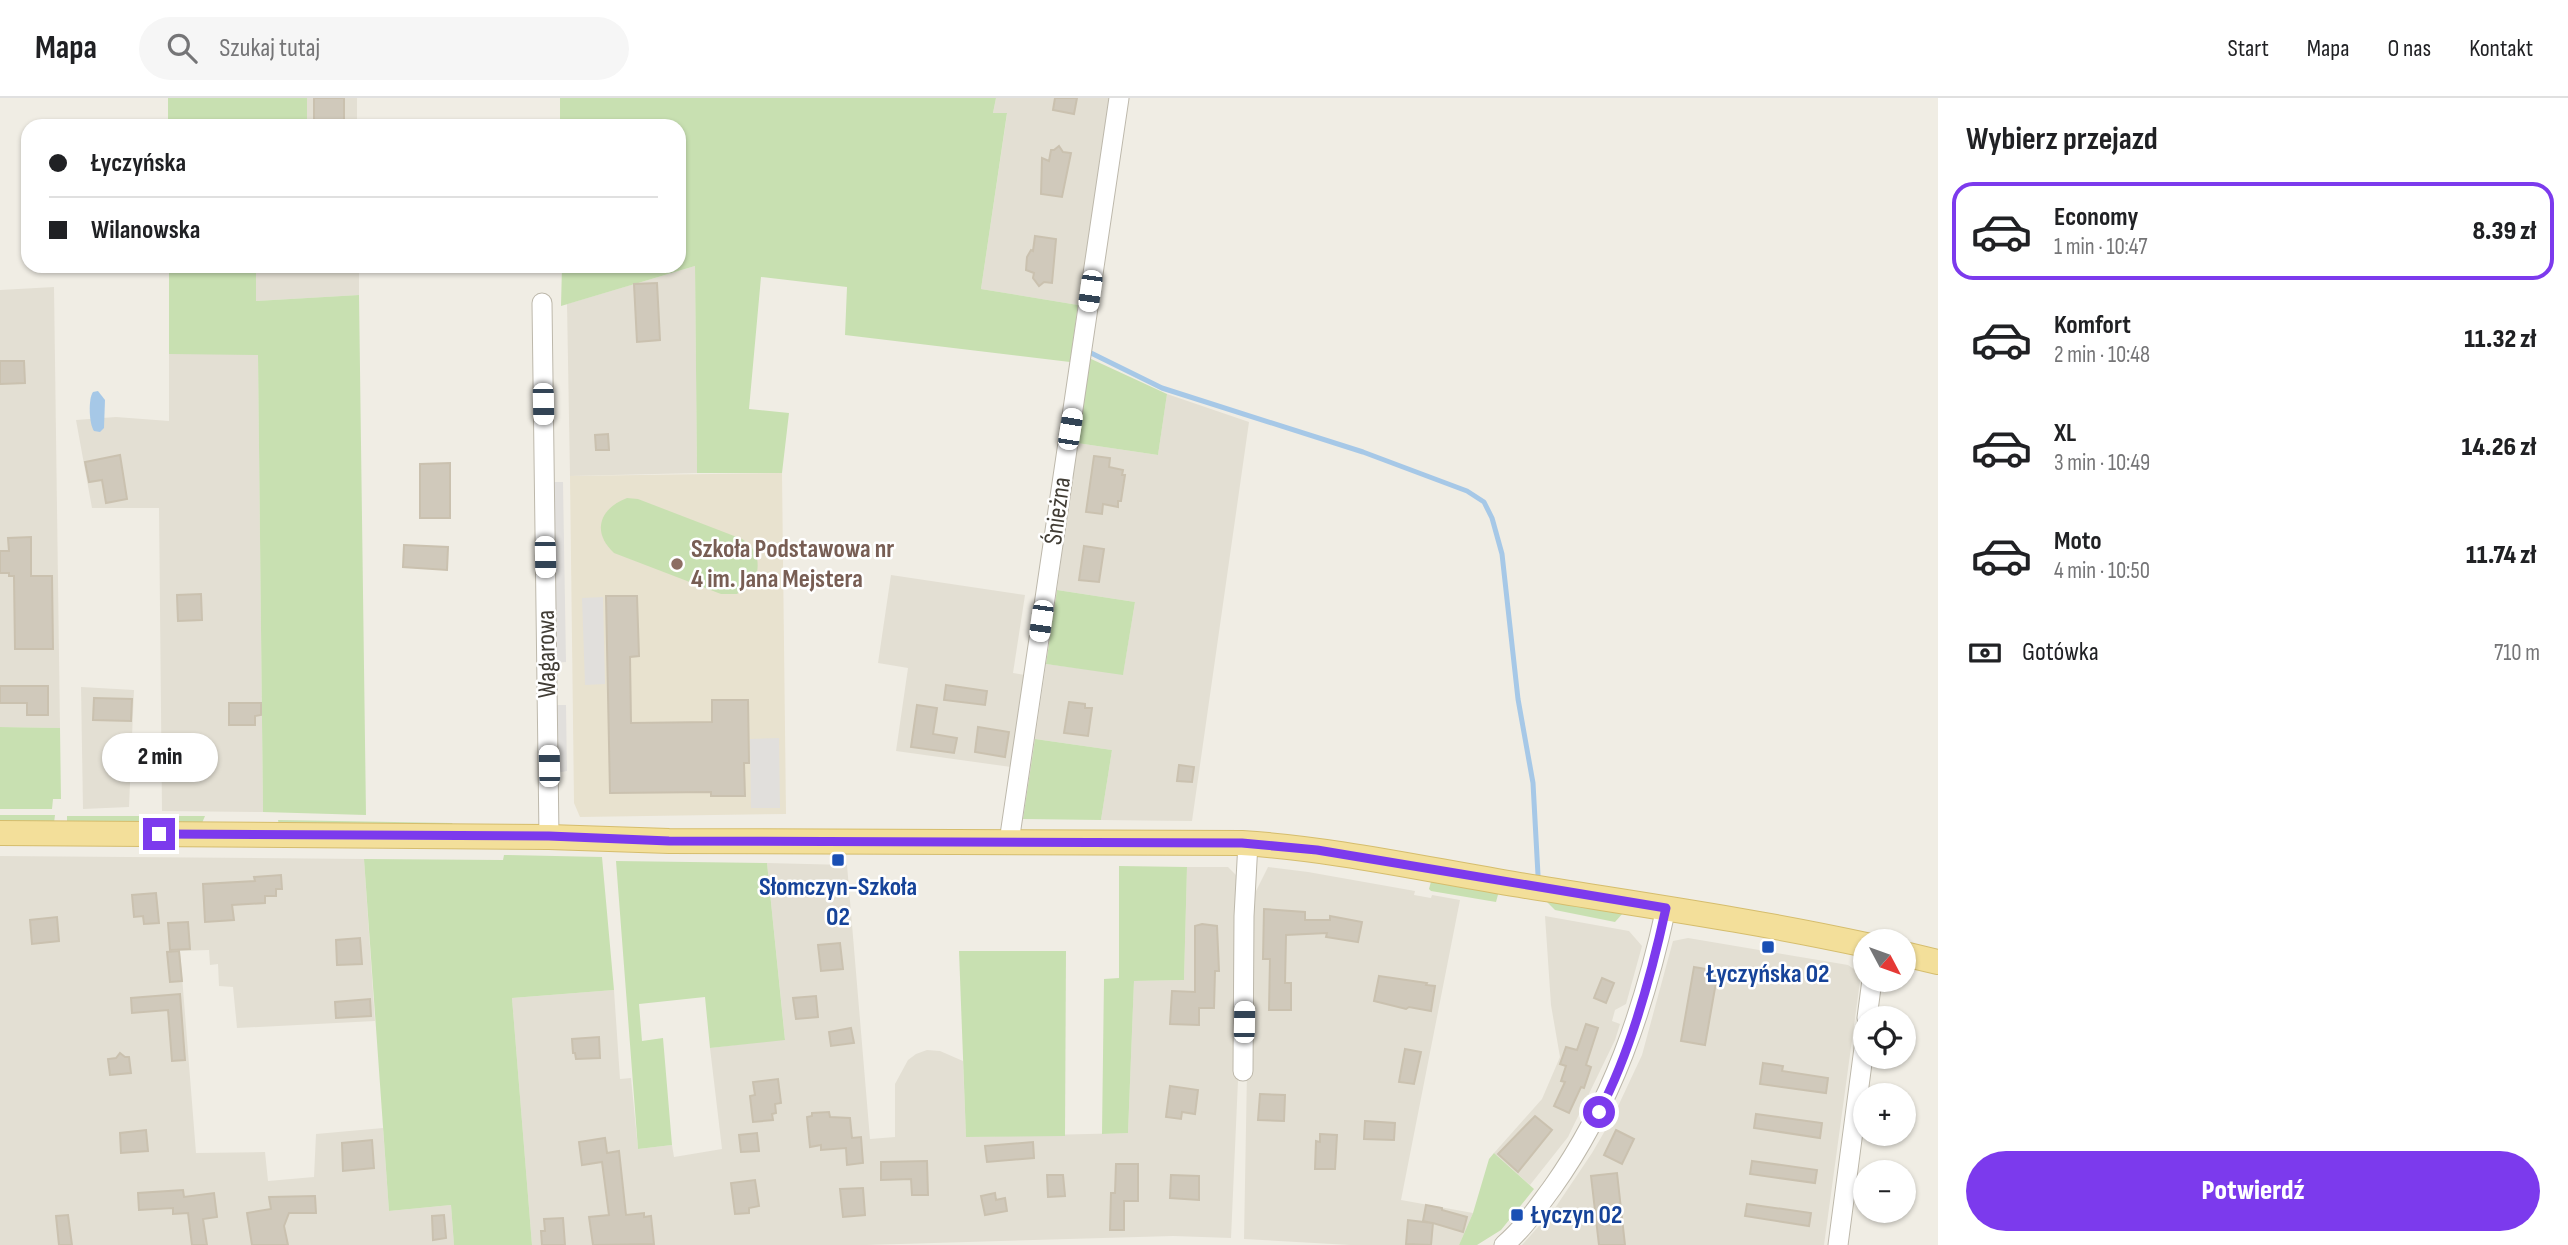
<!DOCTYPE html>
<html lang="pl">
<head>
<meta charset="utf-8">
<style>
	body { margin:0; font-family:"Sofia Sans Condensed",sans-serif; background:#f6f6f6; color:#202124; height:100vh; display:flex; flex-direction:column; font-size:26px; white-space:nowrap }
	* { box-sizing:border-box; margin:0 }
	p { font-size:23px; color:#757577 }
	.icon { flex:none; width:38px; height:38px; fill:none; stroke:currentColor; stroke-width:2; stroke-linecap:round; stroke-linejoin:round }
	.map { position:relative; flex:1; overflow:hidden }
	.sheet { display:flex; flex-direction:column; background:#fff; width:630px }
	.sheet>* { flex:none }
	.top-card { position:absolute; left:21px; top:21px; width:665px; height:154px; border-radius:21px; box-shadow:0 2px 5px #0004; display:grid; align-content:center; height:154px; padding:0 28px; background:#fff }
	.needle { width:46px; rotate:131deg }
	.buttons { position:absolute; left:1853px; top:831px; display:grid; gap:14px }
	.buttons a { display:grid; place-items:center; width:63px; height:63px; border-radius:50%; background:#fff; box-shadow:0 2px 5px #0004; font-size:35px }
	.end { position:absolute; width:32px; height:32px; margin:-16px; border:9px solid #7c3aed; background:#fff; box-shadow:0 0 0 4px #fff }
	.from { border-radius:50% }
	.bubble { position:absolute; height:49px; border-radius:24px; background:#fff; box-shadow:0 2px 5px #0004; font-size:23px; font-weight:800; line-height:49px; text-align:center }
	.car { position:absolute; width:21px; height:42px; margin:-21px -10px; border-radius:9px; box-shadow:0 0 5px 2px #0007; background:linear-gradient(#fff 24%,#345 0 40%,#fff 0 76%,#345 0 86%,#fff 0) }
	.top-card b { display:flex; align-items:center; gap:24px; height:66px; font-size:26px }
	.top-card b+b { border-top:2px solid #e0e0e0 }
	.top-card i { width:18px; height:18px; background:#202124 }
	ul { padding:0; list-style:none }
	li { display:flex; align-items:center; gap:21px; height:98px; margin:0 14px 10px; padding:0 14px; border:4px solid transparent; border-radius:21px }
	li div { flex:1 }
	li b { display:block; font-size:26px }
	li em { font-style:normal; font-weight:800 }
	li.active { border-color:#7c3aed }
	li>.icon { width:63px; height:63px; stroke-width:1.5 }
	h2 { padding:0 28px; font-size:32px; line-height:84px }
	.pay { display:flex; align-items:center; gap:18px; height:77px; padding:0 28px; font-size:26px }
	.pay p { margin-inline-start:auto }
	.button { display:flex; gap:14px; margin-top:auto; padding:14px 28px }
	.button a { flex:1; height:80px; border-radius:42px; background:#7c3aed; color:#fff; font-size:28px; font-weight:800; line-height:80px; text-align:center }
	header { display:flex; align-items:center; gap:42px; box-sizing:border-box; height:98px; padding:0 35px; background:#fff; border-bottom:2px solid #e0e0e0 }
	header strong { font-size:33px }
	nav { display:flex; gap:38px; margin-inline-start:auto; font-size:24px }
	.search { width:490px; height:63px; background:#f6f6f6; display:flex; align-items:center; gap:18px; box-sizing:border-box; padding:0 24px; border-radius:38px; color:#757577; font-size:26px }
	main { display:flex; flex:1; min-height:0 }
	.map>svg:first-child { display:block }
</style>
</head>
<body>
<header>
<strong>Mapa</strong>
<div class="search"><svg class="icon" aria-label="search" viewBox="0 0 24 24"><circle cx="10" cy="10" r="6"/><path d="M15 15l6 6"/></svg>Szukaj tutaj</div>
<nav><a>Start</a><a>Mapa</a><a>O nas</a><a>Kontakt</a></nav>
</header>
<main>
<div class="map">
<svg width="1938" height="1147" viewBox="0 0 1938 1147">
	<rect width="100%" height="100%" fill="#f0ede4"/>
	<g fill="#e3dfd3">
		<rect x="307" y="0" width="50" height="28"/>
		<path d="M996 0H1110L1078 207 981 191 1007 16 993 15Z"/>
		<path d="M256 168H359V197L256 203Z"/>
		<path d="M695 168 697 375 570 378 567 206Z"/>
		<path d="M54 189 60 630 0 629V192Z"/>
		<path d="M169 256H258L263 714 162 713 159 410H92L76 322 116 319 169 323Z"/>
		<path d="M1167 296 1249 324 1192 723 1101 722 1112 652 1035 641 1046 566 1123 576 1135 504 1057 492 1077 345 1158 357Z"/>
		<path d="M891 477 1025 497 1013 575 1025 577 1011 669 896 653 908 570 878 565Z"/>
		<path d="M81 589 134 592 129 709 83 711Z"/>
		<path d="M0 758 364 761 375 923 237 930 233 889 219 888 218 866 210 867 209 852 180 853 196 1055 265 1054 268 1083 314 1079 316 1036 383 1030 389 1113 451 1107 454 1147H0Z"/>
		<path d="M767 765 847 767 870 1041 895 1039V986L908 962 916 956 927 952 940 953 963 963 966 1039 1128 1035 1134 883 1184 882 1187 769H1228L1239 780 1238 982 1231 1140 1173 1138 867 1147H532L512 900 614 892 620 981 631 980 638 1051 672 1047 674 1059 722 1051 710 950 785 941Z"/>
		<path d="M1268 769 1308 774 1415 793 1414 797 1431 800 1432 797 1460 802 1401 1102 1473 1115 1459 1147H1350L1244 1141 1250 805Z"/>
		<path d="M1545 818 1629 833 1642 848 1626 906 1615 912 1612 923 1620 926 1615 942 1568 1039 1530 1087 1494 1055 1542 1001 1560 959 1551 907Z"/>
		<path d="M1688 840 1848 867 1861 876 1824 1147H1522L1555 1110 1592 1055 1613 1019 1642 957 1673 843Z"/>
	</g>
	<path fill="#e8e2cf" d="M782 375 786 716 580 719 574 705 570 378Z"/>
	<g fill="#c8e0b1">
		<rect x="168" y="0" width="139" height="28"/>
		<path d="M560 0H996L993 15H1007L981 191 1078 207 1070 264 845 237 847 189 761 179 749 311 789 315 782 375H697L695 168 561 208 562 168H679V28H560Z"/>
		<path d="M169 168H256V203L359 197 366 717 263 714 258 257 169 256Z"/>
		<path d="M1089 260 1167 296 1158 357 1077 345Z"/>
		<path d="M627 400 638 401 742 441C757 450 761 465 755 481L737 496H721L614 455C591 434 600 410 627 400Z"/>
		<path d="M1057 492 1135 504 1123 577 1046 566Z"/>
		<path d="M0 629 60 630 61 701H53L52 711H0Z"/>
		<path d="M1035 641 1112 652 1101 722 1023 721Z"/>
		<path d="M0 717H55L54 725 0 727Z"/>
		<path d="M67 718H205L202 725 67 724Z"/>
		<path d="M278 722 452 725 453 727H279Z"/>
		<path d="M504 757 602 759 614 892 512 900 532 1147H454L451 1107 389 1113 364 761 503 762Z"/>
		<path d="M616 763 767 765 785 942 710 950 705 899 639 906 642 943 663 940 672 1047 638 1051Z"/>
		<path d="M1119 768 1187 769 1184 882 1134 883 1128 1035 1102 1036 1104 881 1119 880Z"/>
		<path d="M1432 780 1499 793 1496 804 1431 793 1429 791Z"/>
		<path d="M1543 800 1623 815 1615 824 1555 812Z"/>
		<path d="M959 853H1066L1065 1038 966 1039Z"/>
		<path d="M1494 1055 1534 1091 1501 1132 1477 1147H1459L1473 1115 1489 1061Z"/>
	</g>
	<g fill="#e1dfdc">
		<path d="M551 384H563L566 564 554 565Z"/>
		<path d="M603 499 605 586 585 587 582 500Z"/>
		<path d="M554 607H566L567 673 556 675Z"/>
		<path d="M779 640 780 710H751L750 641Z"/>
	</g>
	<path fill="#a6c8e7" d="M98 293 105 302 104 330 100 334 94 333C89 326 88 301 93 294Z"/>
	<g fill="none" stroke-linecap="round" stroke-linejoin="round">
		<path stroke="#a6c8e7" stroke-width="5" d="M1091 255 1162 290 1363 354 1467 393 1484 404 1492 420 1502 456 1518 601 1533 685 1538 777"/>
	</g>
	<g fill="#d0c9bb" stroke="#cac1af" stroke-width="2">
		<rect x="314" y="0" width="30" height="28"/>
		<path d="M1055 0H1077L1074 16 1053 12Z"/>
		<path d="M1059 48 1063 54 1071 55 1062 99 1041 96 1042 60 1049 63 1051 52H1054Z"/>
		<path d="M1035 138 1056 141 1052 185 1044 184 1039 188 1033 180 1034 175 1026 172 1027 159 1031 152 1033 153Z"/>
		<path d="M657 185 660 242 637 244 634 186Z"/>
		<path d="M0 263H24L25 285 0 286Z"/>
		<path d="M608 336 609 352H596L595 337Z"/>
		<path d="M120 357 127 401 106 405 102 382 89 384 85 364Z"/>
		<path d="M1094 358 1110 360 1109 369 1123 372 1122 377H1125L1121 403H1118V409L1103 406 1102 416 1086 414Z"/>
		<path d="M450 365V420H420V366Z"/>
		<path d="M31 439V478H52L53 551H15L14 478H9V475H0V453H9L8 440Z"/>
		<path d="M404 447 448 449 447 472 403 469Z"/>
		<path d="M1084 448 1104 451 1099 484 1079 482Z"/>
		<path d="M201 496 202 522 178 523 177 497Z"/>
		<path d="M606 498H637L639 558 630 559 631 625 712 624V602H748L749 665H744L745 698H711V694L610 695Z"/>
		<path d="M946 587 987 593 985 607 944 602Z"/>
		<path d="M0 588H48V617H27V605H0Z"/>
		<path d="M94 600 132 601 131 623 93 622Z"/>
		<path d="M1069 604 1085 606V610H1092L1088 638 1064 635Z"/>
		<path d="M229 605H261V617L255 618V627H229Z"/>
		<path d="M917 607 937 610 933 636 957 640 954 655 911 649Z"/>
		<path d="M978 629 1009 634 1005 659 975 654Z"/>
		<path d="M1179 667 1194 669 1192 684 1177 683Z"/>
		<path d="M281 777 282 791H276V798H265V805L232 807 234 822 205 824 203 786 255 783 254 779Z"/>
		<path d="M156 795 159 825 144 826 143 818 134 819 132 797Z"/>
		<path d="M1264 811 1305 814V822H1330V818L1362 824 1358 844 1326 839 1327 835 1286 837 1285 885H1291V912H1269L1270 861H1263Z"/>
		<path d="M57 819 59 843 32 846 30 822Z"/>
		<path d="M188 824 190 851 170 852 168 825Z"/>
		<path d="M1202 826 1217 828 1219 873H1215L1214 910H1199V927L1170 926 1172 893 1195 894V828Z"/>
		<path d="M360 840 362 866 337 867 336 842Z"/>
		<path d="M840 845 843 871 821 873 818 847Z"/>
		<path d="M179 853 182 883 170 884 167 854Z"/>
		<path d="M1694 869 1718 873 1705 947 1681 943Z"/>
		<path d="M1379 878 1427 885 1426 887 1435 888 1431 913 1409 909 1406 911 1374 903Z"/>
		<path d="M1602 880 1614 885 1606 905 1594 900Z"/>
		<path d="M180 896 185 962 172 963 168 912 132 915 131 900Z"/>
		<path d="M816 898 818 919 796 921 793 900Z"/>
		<path d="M370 901 371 918 336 920 335 904Z"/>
		<path d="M1586 926 1598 930 1586 967 1591 969 1584 990 1581 989 1569 1015 1554 1008 1565 984 1561 983 1566 968 1560 966 1566 949 1577 952Z"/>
		<path d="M851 930 854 945 831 948 829 934Z"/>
		<path d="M599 939 600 960 576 961 575 955H573L572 941Z"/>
		<path d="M1405 951 1421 954 1414 986 1399 984Z"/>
		<path d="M120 955 125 959H129L131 975 110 977 108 961 116 960Z"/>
		<path d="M1763 965 1783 968 1782 973 1828 980 1826 995 1760 986Z"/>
		<path d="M778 981 781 1005 775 1006 776 1015 772 1016 773 1022 753 1024 750 998 755 997 753 984Z"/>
		<path d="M1170 988 1198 992 1195 1016 1182 1014 1181 1021 1166 1019Z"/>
		<path d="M1260 996 1285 997 1284 1023 1258 1022Z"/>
		<path d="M829 1014 830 1019 850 1020 852 1040 861 1039 863 1065 847 1067 846 1050 821 1052V1047L810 1049 807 1019 812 1018V1015Z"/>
		<path d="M1756 1016 1822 1025 1820 1040 1754 1030Z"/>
		<path d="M1535 1018 1552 1032 1518 1074 1498 1056Z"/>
		<path d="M1365 1023 1395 1025 1394 1042 1364 1041Z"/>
		<path d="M146 1032 148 1053 121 1055 120 1035Z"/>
		<path d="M1616 1032 1634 1041 1622 1066 1604 1057Z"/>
		<path d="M757 1035 759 1053 741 1054 739 1037Z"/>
		<path d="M1320 1036 1337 1037 1335 1071H1315L1316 1043 1320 1044Z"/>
		<path d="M605 1040 607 1055 619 1053 626 1117 644 1115V1119L651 1118 654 1146 593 1147 589 1119 609 1117 602 1064 582 1067 579 1044Z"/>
		<path d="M372 1042 374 1070 343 1073 342 1045Z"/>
		<path d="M1033 1044 1034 1060 987 1064 985 1048Z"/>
		<path d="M927 1063 928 1097H912L911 1081 881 1082V1064Z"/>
		<path d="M1752 1063 1817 1072 1815 1085 1750 1076Z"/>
		<path d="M1116 1066H1138V1103H1124V1132H1110L1111 1095H1115Z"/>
		<path d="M1617 1075 1625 1147H1599L1591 1078Z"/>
		<path d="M1047 1077H1063L1065 1098 1048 1099Z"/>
		<path d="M1171 1077 1199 1078V1102L1170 1100Z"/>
		<path d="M755 1082 759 1108 749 1110V1115L735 1116 731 1085Z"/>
		<path d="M863 1090 865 1117 843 1119 840 1091Z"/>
		<path d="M183 1092 184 1099 214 1095 217 1119 203 1121 207 1147H192L188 1115 173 1116V1110L139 1112 138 1095Z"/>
		<path d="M995 1095 996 1102 1005 1100 1007 1113 985 1117 981 1098Z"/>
		<path d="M315 1098 316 1115H289L284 1128 288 1147H252L247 1115 271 1111 269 1099Z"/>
		<path d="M1747 1106 1811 1115 1809 1128 1745 1118Z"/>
		<path d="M1426 1107 1442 1110V1112L1467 1119 1463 1134 1433 1125 1431 1147 1406 1146 1408 1122 1432 1125 1423 1123Z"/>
		<path d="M68 1117 72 1147H59L56 1118Z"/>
		<path d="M444 1117 446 1140 433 1142 432 1118Z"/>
		<path d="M563 1120 565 1147H542L541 1133H545L544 1121Z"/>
	</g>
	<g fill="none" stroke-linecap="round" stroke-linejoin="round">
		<g stroke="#bdb8ab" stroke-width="21">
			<g id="minor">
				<path d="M542 205 549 739"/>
				<path d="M1009 744 1119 0"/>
				<path d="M1867 920 1872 882"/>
				<path d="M1243 973 1244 818 1248 745"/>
				<path d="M1504 1147C1523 1131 1537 1110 1552 1090 1612 1006 1644 911 1666 810"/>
				<path d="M1838 1147 1866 935"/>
			</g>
		</g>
		<g stroke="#d5bd6d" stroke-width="26">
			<g id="major">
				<path d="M0 735 549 739 669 743 1242 745C1336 751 1428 772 1520 787 1636 806 1751 822 1866 847"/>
				<path d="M1904 856 1938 864"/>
			</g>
		</g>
		<use href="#minor" stroke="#fff" stroke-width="19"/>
		<use href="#major" stroke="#f3df9a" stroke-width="24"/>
	</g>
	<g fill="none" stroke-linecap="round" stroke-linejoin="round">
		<path stroke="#7c3aed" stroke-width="9" d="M159 736 549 738 669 743 1242 745 1317 752 1666 810C1652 874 1630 956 1599 1014"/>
	</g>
	<circle fill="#8d6e63" stroke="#fff" stroke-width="2.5" cx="677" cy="466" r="7"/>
	<g fill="#1a4fb4" stroke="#fff" stroke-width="2.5">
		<rect x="831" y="755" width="14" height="14" rx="3.5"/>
		<rect x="1761" y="842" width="14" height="14" rx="3.5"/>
		<rect x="1510" y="1110" width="14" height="14" rx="3.5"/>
	</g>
	<g text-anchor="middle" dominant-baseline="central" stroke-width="5" stroke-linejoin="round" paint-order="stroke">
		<g font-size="26" fill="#413d35" stroke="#fff">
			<text transform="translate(1058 413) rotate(-82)">Śnieżna</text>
			<text transform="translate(547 556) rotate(-91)">Wagarowa</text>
		</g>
		<g font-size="26" font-weight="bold" fill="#785e54" stroke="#fff" text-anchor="start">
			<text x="691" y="451">Szkoła Podstawowa nr<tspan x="691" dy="30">4 im. Jana Mejstera</tspan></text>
		</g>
		<g font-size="26" font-weight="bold" fill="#164399" stroke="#fff">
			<text x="838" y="789">Słomczyn-Szkoła<tspan x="838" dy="30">02</tspan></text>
			<text x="1768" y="876">Łyczyńska 02</text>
			<text x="1531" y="1117" text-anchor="start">Łyczyn 02</text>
		</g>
	</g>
</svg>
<div class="buttons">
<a><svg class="needle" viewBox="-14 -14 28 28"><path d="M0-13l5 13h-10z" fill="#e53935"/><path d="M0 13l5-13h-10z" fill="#757577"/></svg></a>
<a><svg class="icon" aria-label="locate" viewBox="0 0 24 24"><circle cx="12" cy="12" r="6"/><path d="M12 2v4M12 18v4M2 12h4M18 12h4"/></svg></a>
<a>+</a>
<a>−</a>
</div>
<i class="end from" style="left:1599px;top:1014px"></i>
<i class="end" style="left:159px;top:736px"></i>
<div class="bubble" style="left:102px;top:635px;width:116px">2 min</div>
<i class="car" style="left:1090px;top:193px;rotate:188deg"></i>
<i class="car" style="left:543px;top:306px;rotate:179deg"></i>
<i class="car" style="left:1070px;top:331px;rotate:9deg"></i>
<i class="car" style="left:545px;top:459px;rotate:179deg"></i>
<i class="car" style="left:1041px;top:523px;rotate:188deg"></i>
<i class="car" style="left:549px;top:668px;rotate:359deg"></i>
<i class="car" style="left:1244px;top:924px;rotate:1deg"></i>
<div class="top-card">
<b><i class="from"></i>Łyczyńska</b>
<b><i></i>Wilanowska</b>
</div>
</div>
<section class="sheet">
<h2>Wybierz przejazd</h2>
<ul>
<li class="active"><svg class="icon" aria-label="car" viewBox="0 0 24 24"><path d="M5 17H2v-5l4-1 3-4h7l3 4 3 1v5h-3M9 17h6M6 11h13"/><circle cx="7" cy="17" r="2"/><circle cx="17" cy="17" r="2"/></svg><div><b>Economy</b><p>1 min · 10:47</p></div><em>8.39 zł</em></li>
<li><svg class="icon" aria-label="car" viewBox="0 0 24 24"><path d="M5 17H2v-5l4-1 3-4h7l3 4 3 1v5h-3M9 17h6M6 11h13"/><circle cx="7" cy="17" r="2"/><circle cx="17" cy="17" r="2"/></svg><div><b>Komfort</b><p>2 min · 10:48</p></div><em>11.32 zł</em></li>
<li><svg class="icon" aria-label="car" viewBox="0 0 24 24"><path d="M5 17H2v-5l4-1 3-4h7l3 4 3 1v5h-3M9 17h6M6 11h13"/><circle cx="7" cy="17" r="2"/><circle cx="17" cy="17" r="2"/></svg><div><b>XL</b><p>3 min · 10:49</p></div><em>14.26 zł</em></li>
<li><svg class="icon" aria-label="car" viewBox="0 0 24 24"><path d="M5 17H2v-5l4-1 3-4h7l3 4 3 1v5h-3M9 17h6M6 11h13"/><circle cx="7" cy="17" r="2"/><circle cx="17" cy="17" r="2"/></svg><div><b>Moto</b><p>4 min · 10:50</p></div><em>11.74 zł</em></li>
</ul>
<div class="pay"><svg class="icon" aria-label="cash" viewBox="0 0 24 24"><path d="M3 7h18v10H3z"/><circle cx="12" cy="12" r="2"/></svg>Gotówka<p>710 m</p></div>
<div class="button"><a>Potwierdź</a></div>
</section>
</main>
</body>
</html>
